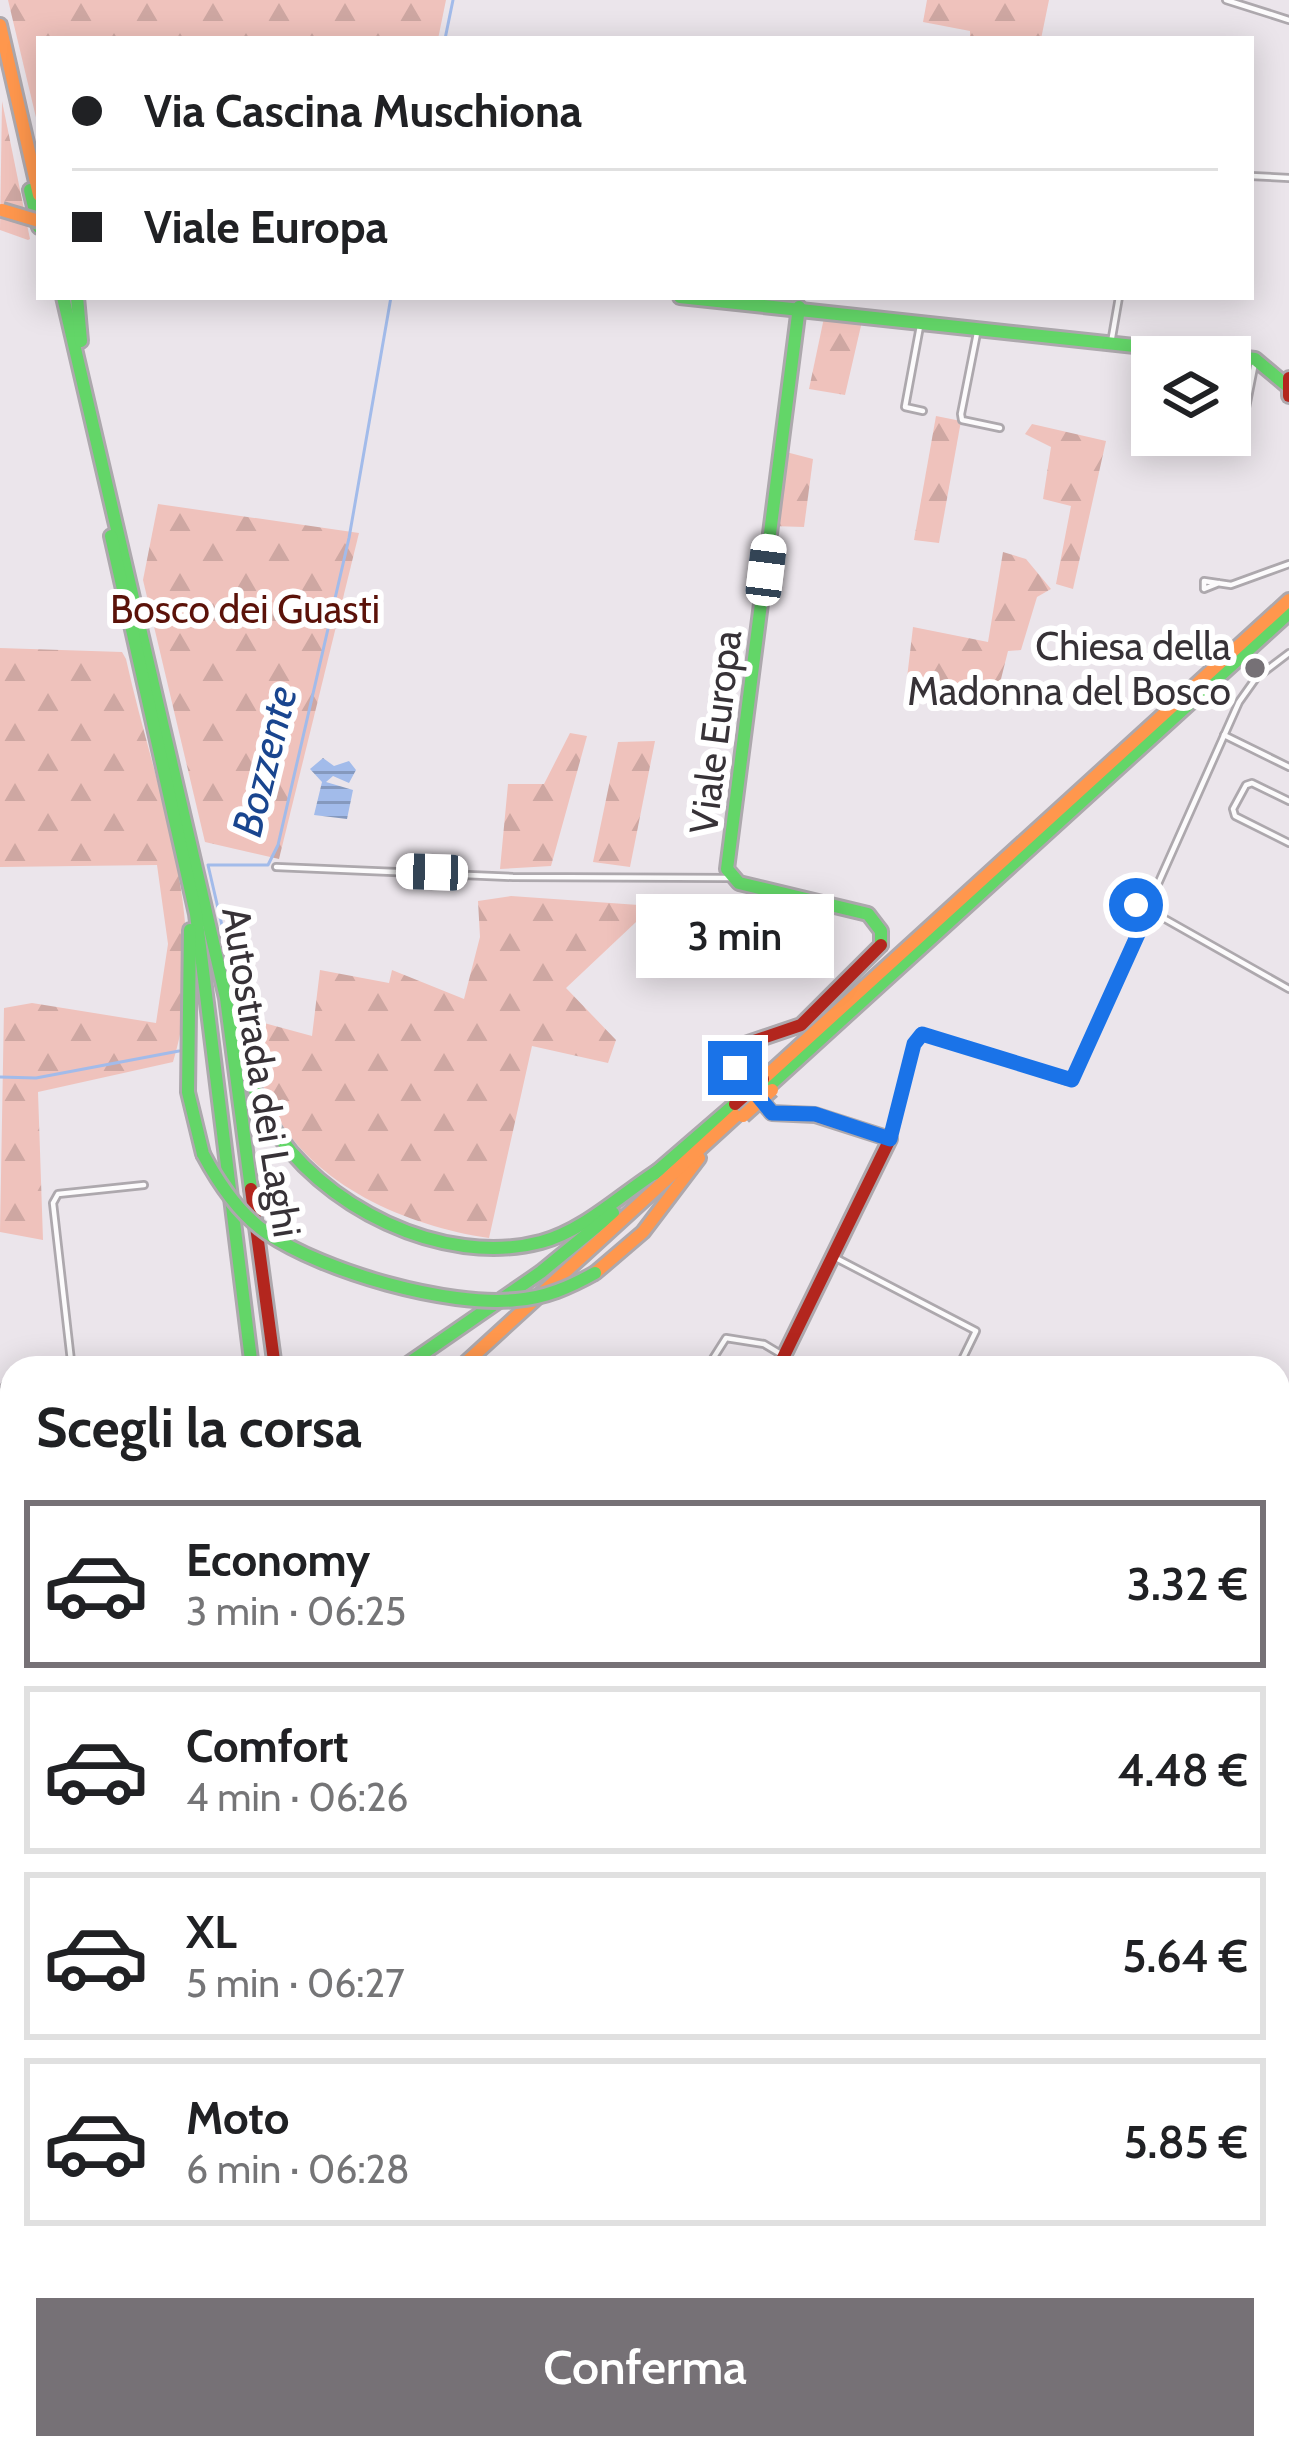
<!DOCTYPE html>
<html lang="it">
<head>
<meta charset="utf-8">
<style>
	body { margin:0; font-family:Cabin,sans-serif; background:#f6f6f6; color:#202124; height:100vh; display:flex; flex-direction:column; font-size:45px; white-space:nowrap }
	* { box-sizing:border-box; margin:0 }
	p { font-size:39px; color:#757577 }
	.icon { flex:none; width:66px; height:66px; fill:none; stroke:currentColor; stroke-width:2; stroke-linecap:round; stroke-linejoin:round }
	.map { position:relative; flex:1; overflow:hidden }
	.panel { position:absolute; left:0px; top:1356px; width:1290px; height:1104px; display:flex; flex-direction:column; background:#fff; border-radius:36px 36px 0 0; box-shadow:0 6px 30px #0003 }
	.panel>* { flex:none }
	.banner { position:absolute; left:36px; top:36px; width:1218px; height:264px; border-radius:0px; box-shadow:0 6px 30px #0003; display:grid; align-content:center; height:264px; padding:0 36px; background:#fff }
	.fabs { position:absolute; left:1131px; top:336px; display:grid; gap:24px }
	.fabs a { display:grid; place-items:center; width:120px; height:120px; border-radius:0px; background:#fff; box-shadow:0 6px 30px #0003; font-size:60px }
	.end { position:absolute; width:54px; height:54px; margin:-27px; border:15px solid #1a73e8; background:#fff; box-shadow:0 0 0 6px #fff }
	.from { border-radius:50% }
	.bubble { position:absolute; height:84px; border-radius:0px; background:#fff; box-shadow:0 6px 30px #0003; font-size:39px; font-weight:600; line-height:84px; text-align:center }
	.car { position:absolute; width:36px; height:72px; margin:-36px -18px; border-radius:15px; box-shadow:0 0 9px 3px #0007; background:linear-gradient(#fff 24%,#345 0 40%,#fff 0 76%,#345 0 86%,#fff 0) }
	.banner b { display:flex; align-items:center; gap:42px; height:114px; font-size:45px }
	.banner b+b { border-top:3px solid #e0e0e0 }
	.banner i { width:30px; height:30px; background:#202124 }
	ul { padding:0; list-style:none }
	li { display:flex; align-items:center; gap:36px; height:168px; margin:0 24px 18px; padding:0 12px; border:6px solid #e0e0e0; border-radius:0px }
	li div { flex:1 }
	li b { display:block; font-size:45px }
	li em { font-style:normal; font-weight:600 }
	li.on { border-color:#767176 }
	li>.icon { width:108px; height:108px; stroke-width:1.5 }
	h2 { padding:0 36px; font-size:54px; line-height:144px }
	.action { display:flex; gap:24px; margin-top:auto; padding:24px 36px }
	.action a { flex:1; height:138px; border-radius:0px; background:#767176; color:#fff; font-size:48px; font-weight:600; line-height:138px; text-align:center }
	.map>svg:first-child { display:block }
</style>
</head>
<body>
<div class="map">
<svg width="1289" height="2460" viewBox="0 0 1289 2460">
	<defs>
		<pattern id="forest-firs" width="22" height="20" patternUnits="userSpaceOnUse" patternTransform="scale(3)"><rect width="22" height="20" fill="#efc2bc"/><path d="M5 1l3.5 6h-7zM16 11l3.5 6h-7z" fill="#cea7a2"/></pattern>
		<pattern id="water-rules" width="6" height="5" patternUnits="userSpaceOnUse" patternTransform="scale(3)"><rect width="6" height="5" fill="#a2bbea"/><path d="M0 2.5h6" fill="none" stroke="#8599be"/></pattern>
	</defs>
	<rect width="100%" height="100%" fill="#ebe5eb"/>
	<g fill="url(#forest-firs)">
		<path d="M8 0H446L438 39H39V130Z"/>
		<path d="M927 0H1049L1041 39H970V31L923 22Z"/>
		<path d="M2 101 30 239 28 240 0 230Z"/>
		<path d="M825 313 863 317 845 395 809 389Z"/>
		<path d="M936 416 961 421 939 543 914 540Z"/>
		<path d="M1032 424 1106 441 1073 589 1056 584 1071 506 1043 499 1051 447 1025 434Z"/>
		<path d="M786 452 813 459 804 527 771 526Z"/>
		<path d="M158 504 359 533 279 859 205 842 143 580Z"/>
		<path d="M1003 552 1026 559 1051 589 1037 597 1021 650 1008 651 998 691 907 678 913 627 988 642Z"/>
		<path d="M0 648 122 652 126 659C155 791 214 927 173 1062L38 1092 43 1240 0 1232 4 1008 32 1003 156 1023 168 944 157 865 0 867Z"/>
		<path d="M570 733 587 736 551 866 500 869 508 784H544Z"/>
		<path d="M655 741 630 867 593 862 618 742Z"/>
		<path d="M511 896 653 906 566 988 616 1040 608 1063 532 1046 489 1238C407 1226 313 1186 273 1109 258 1081 255 1049 249 1019L312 1036 320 970 389 983 392 970 464 999 480 937 478 901Z"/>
	</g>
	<path fill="url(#water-rules)" d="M323 758 334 766 349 761 356 770 349 783 333 776 326 782 353 790 347 819 314 815 322 782 310 769Z"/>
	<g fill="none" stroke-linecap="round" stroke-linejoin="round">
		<g stroke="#a2bbea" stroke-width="3">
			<path d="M445 39 453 0"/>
			<path d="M248 1038 208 865H268L278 845 349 538 391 297"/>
			<path d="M0 1077 36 1078 179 1051"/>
		</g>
		<g stroke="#a2bbea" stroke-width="6">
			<path d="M0 2339 12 2340"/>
			<path d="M1031 2448 1034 2460"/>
		</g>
		<g stroke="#ada8ad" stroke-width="10">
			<g id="street">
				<path d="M1226 0 1289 20"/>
				<path d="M1251 176 1289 178"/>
				<path d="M920 326 905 407 923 411"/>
				<path d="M978 328 961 414 962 420 1000 428"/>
				<path d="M1111 343 1119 297"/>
				<path d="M1241 433 1255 362"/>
				<path d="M1219 583 1204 589V581L1231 585 1289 564"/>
				<path d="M1224 735 1289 767"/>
				<path d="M1289 801 1252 783 1246 785 1233 809 1235 816 1289 843"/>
				<path d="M276 867 513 877 730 878"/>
				<path d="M1153 895 1239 702 1256 678 1289 653"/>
				<path d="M1138 909 1151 911 1157 899 1145 892 1135 895 1141 918"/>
				<path d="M1151 911 1289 989"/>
				<path d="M890 1139 915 1044 923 1033 1067 1081 1074 1078 1145 912"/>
				<path d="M834 1257 976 1331 958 1368"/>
				<path d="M18 1368 71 1361 53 1203 58 1194 144 1185"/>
				<path d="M707 1368 726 1338 764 1344 784 1356"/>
				<path d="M0 1393 12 1376"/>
				<path d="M1278 1815 1289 1839"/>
				<path d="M0 1955 12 1971"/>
				<path d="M0 2110 12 2060"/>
				<path d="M0 2118 12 2125"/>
				<path d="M1278 2183 1289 2189"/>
				<path d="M1278 2197 1289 2191"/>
				<path d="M1288 2375 1289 2374"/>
				<path d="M1278 2420 1289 2409"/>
				<path d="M173 2448 176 2460"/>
				<path d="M215 2448 223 2460"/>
				<path d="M355 2448 361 2460"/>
				<path d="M429 2448 442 2460"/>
				<path d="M718 2448 727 2460"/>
				<path d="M803 2448 810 2460"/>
				<path d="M899 2448 912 2460"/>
				<path d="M908 2448 919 2456"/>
				<path d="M1020 2448 1024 2460"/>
				<path d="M632 2454 638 2460"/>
				<path d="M189 2460 210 2448"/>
				<path d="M507 2460 516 2448"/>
				<path d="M583 2460 594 2448"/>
				<path d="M677 2460 687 2448"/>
				<path d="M843 2460 849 2448"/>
				<path d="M930 2460 942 2448"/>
				<path d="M1068 2460 1080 2448"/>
				<path d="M1131 2460 1142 2448"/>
				<path d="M1238 2460 1250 2448 1289 2458"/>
			</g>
		</g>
		<g stroke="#ada8ad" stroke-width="18">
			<g id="fast">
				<path d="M30 190 39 227"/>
				<path d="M63 297 226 998 251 1189"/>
				<path d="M77 297 81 341"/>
				<path d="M680 297 1255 359 1286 385"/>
				<path d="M799 307 727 869 739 883 868 914 881 931V945"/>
				<path d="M111 536 196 914 252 1368"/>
				<path d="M190 930 188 1092 203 1154"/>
				<path d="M238 1024C244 1057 252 1091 269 1121 319 1206 443 1268 541 1242 585 1230 621 1194 659 1170"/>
				<path d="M769 1086 1289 613"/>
				<path d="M654 1174 735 1104"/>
				<path d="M402 1368 541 1272 613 1213"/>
				<path d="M1278 1559 1289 1566"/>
				<path d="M1046 2448 1050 2460"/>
			</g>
		</g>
		<g stroke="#ada8ad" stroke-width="18">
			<g id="slow">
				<path d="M0 25 39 195"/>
				<path d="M763 1079 1289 600"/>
				<path d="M595 1273 643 1232 699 1158"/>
				<path d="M460 1368 740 1112"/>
				<path d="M0 1536 12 1547"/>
				<path d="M0 1694 12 1681"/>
				<path d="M1278 1733 1289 1717"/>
				<path d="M0 2040 12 2043"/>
				<path d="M391 2448 392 2460"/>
			</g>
		</g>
		<g stroke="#ada8ad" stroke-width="18">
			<g id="jam">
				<path d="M1289 378V396"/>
				<path d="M251 1189 275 1368"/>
				<path d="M778 1368 890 1139 815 1115 772 1113 734 1069 745 1044 801 1025 881 945"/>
				<path d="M376 2448 377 2460"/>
			</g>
		</g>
		<use href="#street" stroke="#fcfbfc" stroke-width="4.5"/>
		<use href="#fast" stroke="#63d668" stroke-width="12"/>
		<use href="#slow" stroke="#ff974d" stroke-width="12"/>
		<use href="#jam" stroke="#b3261e" stroke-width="12"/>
		<g stroke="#ada8ad" stroke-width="18" stroke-linecap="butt">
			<path id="fast-bridge" d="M203 1154C219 1184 239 1214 267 1233 324 1272 448 1307 516 1300 545 1298 570 1287 595 1273"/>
		</g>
		<g stroke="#ada8ad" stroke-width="18" stroke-linecap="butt">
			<g id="slow-bridge">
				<path d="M2 210 39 221"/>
				<path d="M743 1116 772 1090"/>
			</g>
		</g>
		<g stroke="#ada8ad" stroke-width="18" stroke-linecap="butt">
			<path id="jam-bridge" d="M735 1104 763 1079"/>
		</g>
		<use href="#fast-bridge" stroke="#63d668" stroke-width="12"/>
		<use href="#slow-bridge" stroke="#ff974d" stroke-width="12"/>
		<use href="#jam-bridge" stroke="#b3261e" stroke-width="12"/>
	</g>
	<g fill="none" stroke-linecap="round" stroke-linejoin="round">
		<path stroke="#1a73e8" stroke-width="15" d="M735 1068 772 1113 815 1114 890 1139 914 1044 922 1034 1072 1080 1139 932 1136 905"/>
	</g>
	<circle fill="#767176" stroke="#fff" stroke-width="4.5" cx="1255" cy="668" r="12"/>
	<g text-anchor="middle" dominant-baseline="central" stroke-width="12" stroke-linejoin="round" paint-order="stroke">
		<g font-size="39" fill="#5b1209" stroke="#fff">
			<text x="245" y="609">Bosco dei Guasti</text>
		</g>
		<g font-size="39" fill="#373237" stroke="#fff" text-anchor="end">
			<text x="1231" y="646">Chiesa della<tspan x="1231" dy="45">Madonna del Bosco</tspan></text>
		</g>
		<g font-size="39" fill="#373237" stroke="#fff">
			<text transform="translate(715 732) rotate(-83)">Viale Europa</text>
			<text transform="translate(262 1072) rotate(81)">Autostrada dei Laghi</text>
		</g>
		<g font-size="42" font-style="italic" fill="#19458f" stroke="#fff">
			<text transform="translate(264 761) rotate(-76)">Bozzente</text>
		</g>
	</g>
</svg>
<div class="fabs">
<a><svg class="icon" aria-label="layers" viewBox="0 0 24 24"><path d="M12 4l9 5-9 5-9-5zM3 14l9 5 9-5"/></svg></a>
</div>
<i class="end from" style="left:1136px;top:905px"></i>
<i class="end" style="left:735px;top:1068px"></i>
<div class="bubble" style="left:636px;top:894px;width:198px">3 min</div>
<i class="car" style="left:766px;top:570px;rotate:7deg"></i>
<i class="car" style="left:432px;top:872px;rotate:272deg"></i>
<div class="banner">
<b><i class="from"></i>Via Cascina Muschiona</b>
<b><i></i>Viale Europa</b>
</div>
<section class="panel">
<h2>Scegli la corsa</h2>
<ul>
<li class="on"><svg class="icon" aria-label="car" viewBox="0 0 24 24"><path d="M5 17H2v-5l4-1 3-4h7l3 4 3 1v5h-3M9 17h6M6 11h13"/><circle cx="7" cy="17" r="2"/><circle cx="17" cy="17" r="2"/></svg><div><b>Economy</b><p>3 min · 06:25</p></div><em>3.32 €</em></li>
<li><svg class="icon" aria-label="car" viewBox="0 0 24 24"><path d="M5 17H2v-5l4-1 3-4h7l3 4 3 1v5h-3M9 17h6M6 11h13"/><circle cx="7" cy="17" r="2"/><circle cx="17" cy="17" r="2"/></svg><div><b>Comfort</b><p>4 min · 06:26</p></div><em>4.48 €</em></li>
<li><svg class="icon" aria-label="car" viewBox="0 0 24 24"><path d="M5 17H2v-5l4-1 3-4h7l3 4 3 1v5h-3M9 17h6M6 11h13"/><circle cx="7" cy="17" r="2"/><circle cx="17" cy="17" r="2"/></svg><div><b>XL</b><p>5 min · 06:27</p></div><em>5.64 €</em></li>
<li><svg class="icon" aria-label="car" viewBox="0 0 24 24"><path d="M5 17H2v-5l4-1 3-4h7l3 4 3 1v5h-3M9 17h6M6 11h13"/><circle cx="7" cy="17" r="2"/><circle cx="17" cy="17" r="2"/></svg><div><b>Moto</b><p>6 min · 06:28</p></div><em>5.85 €</em></li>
</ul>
<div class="action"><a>Conferma</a></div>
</section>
</div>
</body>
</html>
